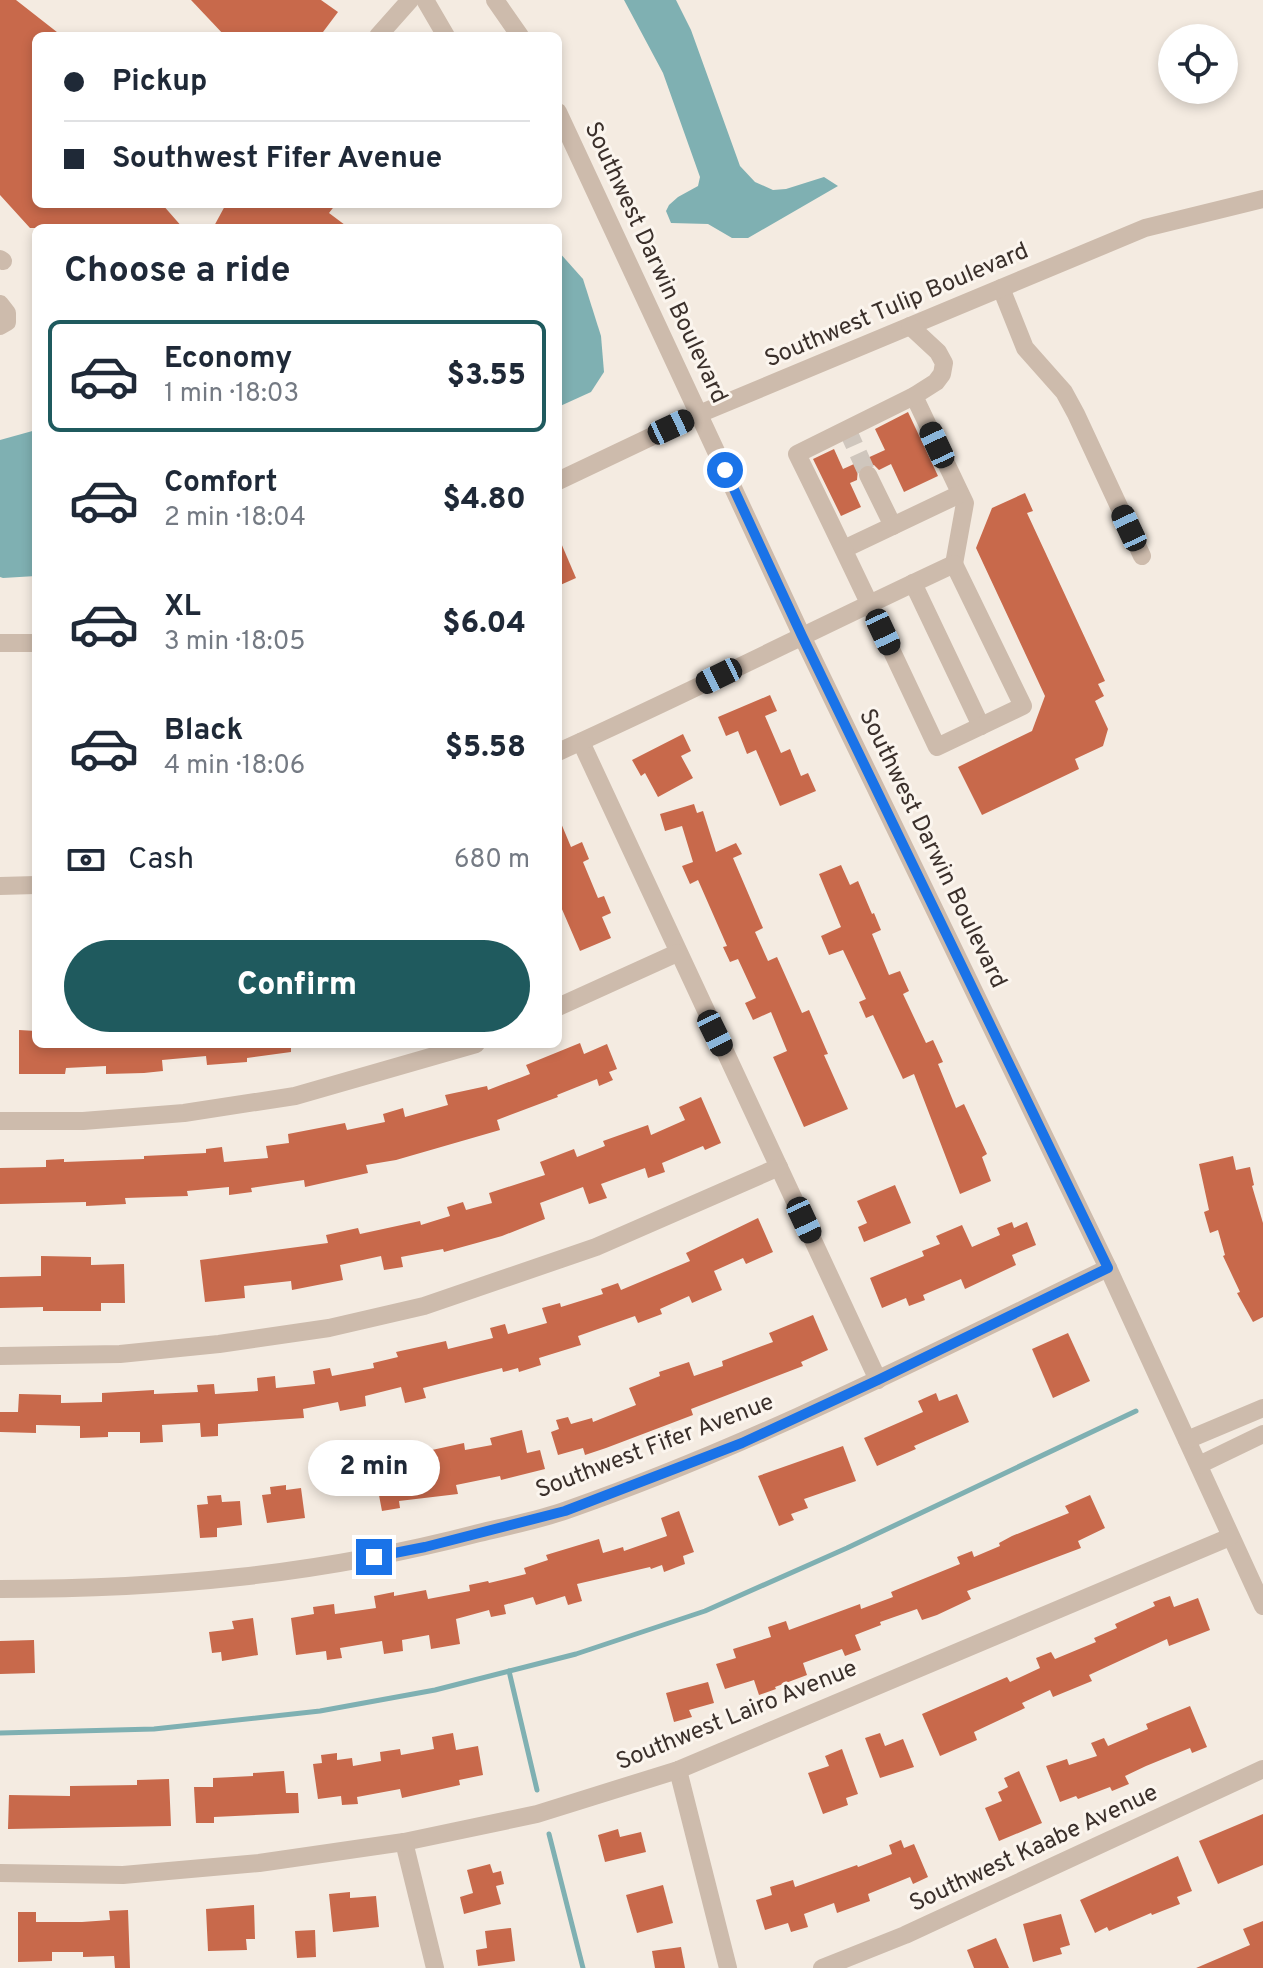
<!DOCTYPE html>
<html lang="en">
<head>
<meta charset="utf-8">
<style>
	body { margin:0; font-family:Overpass,sans-serif; background:#f2f2f3; color:#1f2937; height:100vh; display:flex; flex-direction:column; font-size:30px; white-space:nowrap }
	* { box-sizing:border-box; margin:0 }
	p { font-size:26px; color:#747a83 }
	.icon { flex:none; width:44px; height:44px; fill:none; stroke:currentColor; stroke-width:2; stroke-linecap:round; stroke-linejoin:round }
	.map { position:relative; flex:1; overflow:hidden }
	.side { position:absolute; left:32px; top:224px; width:530px; height:824px; display:flex; flex-direction:column; background:#fff; border-radius:12px; box-shadow:0 4px 12px #0003 }
	.side>* { flex:none }
	.top-card { position:absolute; left:32px; top:32px; width:530px; height:176px; border-radius:12px; box-shadow:0 4px 12px #0003; display:grid; align-content:center; height:176px; padding:0 32px; background:#fff }
	.controls { position:absolute; left:1158px; top:24px; display:grid; gap:16px }
	.controls a { display:grid; place-items:center; width:80px; height:80px; border-radius:50%; background:#fff; box-shadow:0 4px 12px #0003; font-size:40px }
	.end { position:absolute; width:36px; height:36px; margin:-18px; border:10px solid #1a73e8; background:#fff; box-shadow:0 0 0 4px #fff }
	.from { border-radius:50% }
	.bubble { position:absolute; height:56px; border-radius:28px; background:#fff; box-shadow:0 4px 12px #0003; font-size:26px; font-weight:800; line-height:56px; text-align:center }
	.car { position:absolute; width:24px; height:48px; margin:-24px -12px; border-radius:10px; box-shadow:0 0 6px 2px #0007; background:linear-gradient(#222 24%,#8ab4d8 0 40%,#222 0 76%,#8ab4d8 0 86%,#222 0) }
	.top-card b { display:flex; align-items:center; gap:28px; height:76px; font-size:30px }
	.top-card b+b { border-top:2px solid #e0e1e3 }
	.top-card i { width:20px; height:20px; background:#1f2937 }
	ul { padding:0; list-style:none }
	li { display:flex; align-items:center; gap:24px; height:112px; margin:0 16px 12px; padding:0 16px; border:4px solid transparent; border-radius:12px }
	li div { flex:1 }
	li b { display:block; font-size:30px }
	li em { font-style:normal; font-weight:800 }
	li.current { border-color:#1f5a5e }
	li>.icon { width:72px; height:72px; stroke-width:1.5 }
	h2 { padding:0 32px; font-size:36px; line-height:96px }
	.pay { display:flex; align-items:center; gap:20px; height:88px; padding:0 32px; font-size:30px }
	.pay p { margin-inline-start:auto }
	.primary-button { display:flex; gap:16px; margin-top:auto; padding:16px 32px }
	.primary-button a { flex:1; height:92px; border-radius:48px; background:#1f5a5e; color:#fff; font-size:32px; font-weight:800; line-height:92px; text-align:center }
	.map>svg:first-child { display:block }
</style>
</head>
<body>
<div class="map">
<svg width="1263" height="1968" viewBox="0 0 1263 1968">
	<rect width="100%" height="100%" fill="#f4ebe1"/>
	<g fill="#7fb0b2">
		<path d="M624 0H676L691 30 740 166 755 182 773 190 786 189 824 177 838 186 748 238H732L708 224 671 223 666 211 669 205 678 197 698 186 700 177 663 73Z"/>
		<path d="M558 251 583 279 601 336 604 372 591 392 558 407Z"/>
		<path d="M36 430V576L3 578 0 577V440Z"/>
	</g>
	<g fill="none" stroke-linecap="round" stroke-linejoin="round">
		<g stroke="#7fb0b2" stroke-width="5">
			<path d="M509 1671 537 1790"/>
			<path d="M0 1733 154 1729 320 1711 435 1690 576 1654 705 1611 847 1548 1136 1411"/>
			<path d="M549 1834 583 1968"/>
		</g>
	</g>
	<g fill="#c8694b">
		<path d="M0 0H16L62 36H36V204H162L183 228H30L0 195Z"/>
		<path d="M191 0H321L338 12 320 36H225Z"/>
		<path d="M226 204H336L329 213 349 228H213Z"/>
		<path d="M908 412 938 476 904 492 891 464 879 470 874 465 863 464 858 469 857 480 850 483 861 507 841 516 813 459 834 449 843 469 885 450 875 429Z"/>
		<path d="M1025 493 1033 511 1027 513 1105 681 1098 684 1104 696 1095 701 1108 729 1103 746 1075 759 1079 769 982 815 958 767 1032 731 1045 696 976 548 992 508Z"/>
		<path d="M558 536 576 578 558 586Z"/>
		<path d="M770 695 777 711 765 716 781 753 790 749 801 776 808 773 816 791 780 806 756 750 747 754 738 731 726 736 718 717Z"/>
		<path d="M683 734 691 751 681 756 693 778 658 797 645 773 641 776 632 760Z"/>
		<path d="M694 804 697 813 703 811 716 852 736 843 742 854 733 858 763 928 755 932 768 961 777 957 802 1013 809 1010 828 1054 824 1055 848 1109 804 1127 773 1057 787 1051 771 1012 753 1020 745 1003 756 998 738 959 730 962 723 947 727 946 698 880 690 884 682 866 693 862 682 826 665 831 660 814Z"/>
		<path d="M558 816 571 847 582 842 589 859 583 862 598 898 604 896 611 913 602 917 611 938 580 951 558 900Z"/>
		<path d="M841 865 850 885 858 881 872 914 874 913 881 930 872 934 889 975 900 971 909 991 903 994 926 1043 933 1040 943 1062 938 1064 956 1108 964 1104 987 1154 982 1157 991 1181 960 1194 914 1074 903 1079 873 1015 866 1018 859 1002 866 999 843 950 829 955 821 936 841 927 819 874Z"/>
		<path d="M19 1030 36 1031V1044H291V1052L247 1058V1062L207 1065 206 1056 162 1060 163 1071 144 1073 106 1074V1066L66 1068 65 1074H19Z"/>
		<path d="M580 1043 584 1054 607 1044 617 1069 609 1072 613 1080 599 1086 597 1079 557 1095 558 1097 497 1120 500 1130 396 1160 366 1165 368 1173 305 1187 304 1180 251 1188 252 1192 229 1195V1187L187 1191 188 1196 125 1198 126 1204 86 1206V1202L0 1204V1168L46 1167V1160L64 1159V1162L144 1159V1156L206 1153V1149L222 1147 224 1162 268 1158 266 1146 289 1143 288 1134 345 1123 347 1130 385 1122 383 1114 403 1108 405 1117 448 1105 445 1095 487 1086 488 1090 530 1074 526 1065Z"/>
		<path d="M701 1097 721 1143 705 1150 703 1146 662 1163 665 1172 648 1178 645 1168 601 1184 607 1198 589 1204 583 1187 540 1203 545 1219 502 1236 444 1252 443 1249 401 1257 403 1267 384 1270 381 1256 340 1265 343 1280 292 1290 291 1281 244 1286 245 1298 205 1302 200 1260 328 1243 326 1235 358 1228 360 1234 420 1221 421 1225 450 1216 447 1207 463 1202 466 1210 492 1203 489 1193 545 1175 540 1162 574 1149 577 1157 605 1146 603 1141 648 1125 651 1135 685 1120 679 1107Z"/>
		<path d="M1233 1156 1236 1170 1250 1167 1254 1185 1252 1186 1263 1223V1317L1253 1322 1237 1293 1240 1292 1223 1256 1225 1255 1218 1230 1210 1233 1204 1212 1209 1210 1199 1164Z"/>
		<path d="M895 1185 911 1223 864 1242 858 1227 867 1223 857 1201Z"/>
		<path d="M758 1218 773 1252 746 1264 743 1258 714 1271 722 1290 692 1303 689 1296 660 1309 662 1314 638 1323 635 1316 578 1336 581 1345 539 1358 541 1365 519 1372 518 1368 503 1372 502 1368 423 1388 426 1398 405 1403 401 1387 365 1396 366 1406 340 1411 338 1402 303 1409 304 1418 218 1424V1436L201 1437 200 1423 162 1425 163 1442 140 1443V1432H108V1437L80 1438V1426L36 1425V1433L0 1432V1412H18L19 1394 61 1395V1403L102 1402V1393L154 1390V1394L198 1392 197 1385 214 1384 215 1394 258 1391 257 1378 275 1376 276 1388 315 1384 313 1371 330 1368 332 1376 374 1368 373 1363 398 1357 396 1352 446 1341 448 1349 493 1338 490 1328 505 1324 508 1334 547 1323 542 1308 560 1303 561 1307 603 1294 601 1289 618 1283 621 1290 690 1261 686 1253Z"/>
		<path d="M1012 1222 1014 1228 1027 1222 1036 1245 1012 1255 1016 1265 965 1289 961 1279 923 1295 925 1300 909 1306 906 1298 882 1308 870 1278 924 1256 922 1251 940 1244 936 1236 962 1225 972 1247 1000 1235 997 1228Z"/>
		<path d="M41 1256 91 1257V1265L124 1264 125 1303H101V1311H43V1307L0 1308V1277L41 1276Z"/>
		<path d="M813 1315 828 1350 801 1362 803 1366 691 1409 693 1415 606 1448 585 1455 583 1448 558 1455 551 1432 559 1429 556 1420 568 1417 571 1424 592 1418 593 1422 636 1405 629 1388 660 1376 659 1372 689 1362 694 1376 723 1366 722 1361 773 1342 769 1333Z"/>
		<path d="M1068 1333 1090 1381 1053 1398 1032 1349Z"/>
		<path d="M936 1393 939 1401 957 1394 969 1422 914 1446 916 1449 877 1466 864 1438 923 1412 918 1401Z"/>
		<path d="M522 1430 527 1453 540 1450 545 1469 501 1480 500 1476 456 1485 458 1494 399 1501 400 1508 382 1511 374 1469 384 1467 382 1455 408 1451 409 1455 464 1443 465 1450 492 1445 490 1438Z"/>
		<path d="M843 1446 856 1481 804 1499 808 1508 791 1514 794 1520 779 1526 758 1476Z"/>
		<path d="M286 1485V1490L301 1488 305 1518 267 1523 262 1495 271 1494 270 1487Z"/>
		<path d="M221 1495 222 1502 240 1501 242 1525 217 1528V1537L200 1538 197 1505 208 1504 207 1496Z"/>
		<path d="M1090 1495 1105 1528 1078 1541 1081 1548 967 1591 971 1599 937 1615 922 1620 917 1609 880 1622 881 1625 855 1635 861 1650 845 1656 842 1649 803 1663 807 1675 775 1687 776 1689 759 1695 754 1680 725 1689 716 1664 736 1658 733 1649 771 1637 768 1627 786 1621 789 1630 860 1604 861 1609 893 1597 891 1592 960 1564 957 1557 972 1551 974 1557 1000 1546 999 1543 1012 1536 1069 1513 1065 1506Z"/>
		<path d="M679 1511 694 1552 683 1556 685 1564 664 1572 662 1565 651 1569 650 1567 577 1584 582 1601 568 1605 565 1596 536 1605 533 1597 504 1605 506 1614 491 1617 489 1610 456 1619 460 1644 431 1649 429 1635 402 1640 403 1651 384 1654 382 1641 340 1648 342 1658 327 1660 326 1651 296 1655 291 1618 314 1614 313 1607 334 1604 335 1614 376 1608 374 1596 394 1592V1596L426 1590 428 1599 470 1591 469 1585 488 1581 489 1583 526 1574 524 1568 548 1560 546 1555 599 1539 603 1553 623 1547 624 1551 667 1536 661 1518Z"/>
		<path d="M1170 1596 1174 1607 1198 1598 1210 1630 1169 1646 1167 1639 1089 1675 1092 1681 1053 1697 1050 1690 1022 1703 1025 1708 974 1732 977 1740 940 1756 922 1714 1007 1677 1010 1682 1040 1668 1036 1658 1051 1652 1055 1659 1096 1642 1094 1638 1117 1628 1115 1624 1155 1606 1153 1602Z"/>
		<path d="M253 1618 258 1655 222 1661 221 1652 212 1653 209 1632 234 1629 232 1621Z"/>
		<path d="M34 1640 35 1673 0 1674V1641Z"/>
		<path d="M708 1682 714 1703 689 1710 692 1717 674 1722 666 1693Z"/>
		<path d="M1190 1706 1207 1747 1192 1753 1190 1748 1146 1766 1125 1776 1129 1784 1112 1791 1110 1787 1078 1799 1076 1796 1060 1802 1046 1766 1067 1759 1069 1765 1097 1756 1091 1743 1104 1738 1108 1746 1148 1729 1146 1724Z"/>
		<path d="M453 1733 456 1750 478 1746 483 1775 459 1780 460 1785 402 1798 400 1789 357 1797 358 1804 342 1805 341 1796 318 1799 313 1764 322 1763 321 1755 337 1753V1760L352 1758 353 1766 381 1761 380 1752 400 1749 401 1755 434 1749 432 1737Z"/>
		<path d="M880 1733 885 1746 903 1739 914 1767 880 1778 865 1738Z"/>
		<path d="M842 1749 858 1794 846 1798 848 1805 823 1814 808 1773 829 1766 825 1756Z"/>
		<path d="M284 1771 286 1793H298L299 1813 214 1817V1823H196L194 1787H213V1778L253 1776V1773Z"/>
		<path d="M1019 1771 1042 1823 999 1841 985 1808 1002 1801 998 1792 1008 1787 1004 1778Z"/>
		<path d="M169 1779 171 1826 8 1829 9 1795 70 1796V1786L137 1785V1780Z"/>
		<path d="M1263 1814V1865L1218 1884 1199 1841Z"/>
		<path d="M618 1829 620 1837 641 1832 646 1852 605 1862 598 1835Z"/>
		<path d="M901 1840 904 1848 914 1844 928 1877 913 1884 910 1877 868 1894 870 1901 837 1913 834 1903 804 1914 808 1927 791 1932 788 1923 765 1930 756 1900 772 1895 770 1887 793 1880 795 1887 857 1865 858 1867 892 1854 889 1845Z"/>
		<path d="M1178 1856 1192 1891 1177 1897 1180 1904 1152 1915 1151 1913 1109 1931 1107 1927 1095 1933 1080 1900Z"/>
		<path d="M490 1864 493 1873 501 1871 504 1884 496 1886 501 1904 464 1914 460 1897 473 1893 467 1870Z"/>
		<path d="M663 1885 673 1923 637 1933 626 1895Z"/>
		<path d="M350 1892V1898L376 1896 379 1927 333 1932 329 1894Z"/>
		<path d="M254 1905 255 1939H246L247 1950 208 1951 206 1909Z"/>
		<path d="M128 1910 130 1968H115L114 1956 83 1957V1952H52V1961L18 1962V1912H36V1922H82L110 1920 109 1911Z"/>
		<path d="M1061 1914 1070 1945 1060 1948 1062 1954 1033 1962 1023 1924Z"/>
		<path d="M1263 1921V1968H1196L1250 1945 1243 1929Z"/>
		<path d="M511 1928 515 1961 478 1966 476 1950 487 1948 485 1931Z"/>
		<path d="M315 1930 316 1957 297 1958 295 1931Z"/>
		<path d="M996 1938 1009 1968H974L967 1950Z"/>
		<path d="M681 1947 685 1968H655L652 1951Z"/>
	</g>
	<g fill="none" stroke-linecap="round" stroke-linejoin="round">
		<path stroke="#cfc6bd" stroke-width="18" stroke-dasharray="18 9" stroke-linecap="butt" d="M847 429 868 475"/>
		<g stroke="#cdbbac" stroke-width="18">
			<path d="M425 0 446 36"/>
			<path d="M495 0 520 36"/>
			<path d="M378 36 410 0"/>
			<path d="M558 112 802 636 1108 1268 1263 1606"/>
			<path d="M0 259 3 261"/>
			<path d="M1001 288 1025 348 1064 392 1076 414 1142 556"/>
			<path d="M0 304 7 313V322L0 326"/>
			<path d="M914 396 965 503 954 564"/>
			<path d="M868 475 893 526"/>
			<path d="M558 481 699 414 1145 228 1263 199"/>
			<path d="M844 549 960 494"/>
			<path d="M913 583 981 726"/>
			<path d="M0 643H36"/>
			<path d="M581 742 878 1380"/>
			<path d="M558 752C691 692 821 626 954 564L1023 706 937 747C891 649 845 551 797 454L914 396 936 382 942 374 944 363 938 352 910 326"/>
			<path d="M0 886 36 885"/>
			<path d="M558 1007 677 953"/>
			<path d="M0 1121H83L184 1113 295 1096 476 1044"/>
			<path d="M0 1356 120 1354 219 1344 329 1328 424 1306 596 1247 779 1167"/>
			<path d="M1187 1440 1263 1408"/>
			<path d="M1199 1465 1263 1434"/>
			<path d="M0 1589C166 1589 318 1575 479 1533 508 1526 539 1520 567 1510 754 1445 930 1354 1108 1268"/>
			<path d="M678 1770 728 1968"/>
			<path d="M404 1842 435 1968"/>
			<path d="M0 1873 123 1875 259 1863 404 1842 537 1814 678 1770 1230 1537"/>
			<path d="M822 1968 905 1935 1263 1769"/>
		</g>
	</g>
	<g fill="none" stroke-linecap="round" stroke-linejoin="round">
		<path stroke="#1a73e8" stroke-width="10" d="M374 1557 425 1547 565 1511 742 1443 878 1380 1108 1268 802 636 725 470"/>
	</g>
	<g text-anchor="middle" dominant-baseline="central" stroke-width="6" stroke-linejoin="round" paint-order="stroke">
		<g font-size="24" fill="#3b302b" stroke="#fbf5ee">
			<text transform="translate(655 263) rotate(65)">Southwest Darwin Boulevard</text>
			<text transform="translate(897 306) rotate(-23)">Southwest Tulip Boulevard</text>
			<text transform="translate(932 849) rotate(64)">Southwest Darwin Boulevard</text>
			<text transform="translate(655 1447) rotate(-21)">Southwest Fifer Avenue</text>
			<text transform="translate(737 1716) rotate(-22)">Southwest Lairo Avenue</text>
			<text transform="translate(1034 1849) rotate(-25)">Southwest Kaabe Avenue</text>
		</g>
	</g>
</svg>
<div class="controls">
<a><svg class="icon" aria-label="locate" viewBox="0 0 24 24"><circle cx="12" cy="12" r="6"/><path d="M12 2v4M12 18v4M2 12h4M18 12h4"/></svg></a>
</div>
<i class="end from" style="left:725px;top:470px"></i>
<i class="end" style="left:374px;top:1557px"></i>
<div class="bubble" style="left:308px;top:1440px;width:132px">2 min</div>
<i class="car" style="left:671px;top:427px;rotate:65deg"></i>
<i class="car" style="left:937px;top:445px;rotate:335deg"></i>
<i class="car" style="left:1129px;top:528px;rotate:335deg"></i>
<i class="car" style="left:883px;top:632px;rotate:155deg"></i>
<i class="car" style="left:719px;top:676px;rotate:244deg"></i>
<i class="car" style="left:715px;top:1033px;rotate:154deg"></i>
<i class="car" style="left:804px;top:1220px;rotate:155deg"></i>
<div class="top-card">
<b><i class="from"></i>Pickup</b>
<b><i></i>Southwest Fifer Avenue</b>
</div>
<section class="side">
<h2>Choose a ride</h2>
<ul>
<li class="current"><svg class="icon" aria-label="car" viewBox="0 0 24 24"><path d="M5 17H2v-5l4-1 3-4h7l3 4 3 1v5h-3M9 17h6M6 11h13"/><circle cx="7" cy="17" r="2"/><circle cx="17" cy="17" r="2"/></svg><div><b>Economy</b><p>1 min · 18:03</p></div><em>$3.55</em></li>
<li><svg class="icon" aria-label="car" viewBox="0 0 24 24"><path d="M5 17H2v-5l4-1 3-4h7l3 4 3 1v5h-3M9 17h6M6 11h13"/><circle cx="7" cy="17" r="2"/><circle cx="17" cy="17" r="2"/></svg><div><b>Comfort</b><p>2 min · 18:04</p></div><em>$4.80</em></li>
<li><svg class="icon" aria-label="car" viewBox="0 0 24 24"><path d="M5 17H2v-5l4-1 3-4h7l3 4 3 1v5h-3M9 17h6M6 11h13"/><circle cx="7" cy="17" r="2"/><circle cx="17" cy="17" r="2"/></svg><div><b>XL</b><p>3 min · 18:05</p></div><em>$6.04</em></li>
<li><svg class="icon" aria-label="car" viewBox="0 0 24 24"><path d="M5 17H2v-5l4-1 3-4h7l3 4 3 1v5h-3M9 17h6M6 11h13"/><circle cx="7" cy="17" r="2"/><circle cx="17" cy="17" r="2"/></svg><div><b>Black</b><p>4 min · 18:06</p></div><em>$5.58</em></li>
</ul>
<div class="pay"><svg class="icon" aria-label="cash" viewBox="0 0 24 24"><path d="M3 7h18v10H3z"/><circle cx="12" cy="12" r="2"/></svg>Cash<p>680 m</p></div>
<div class="primary-button"><a>Confirm</a></div>
</section>
</div>
</body>
</html>
